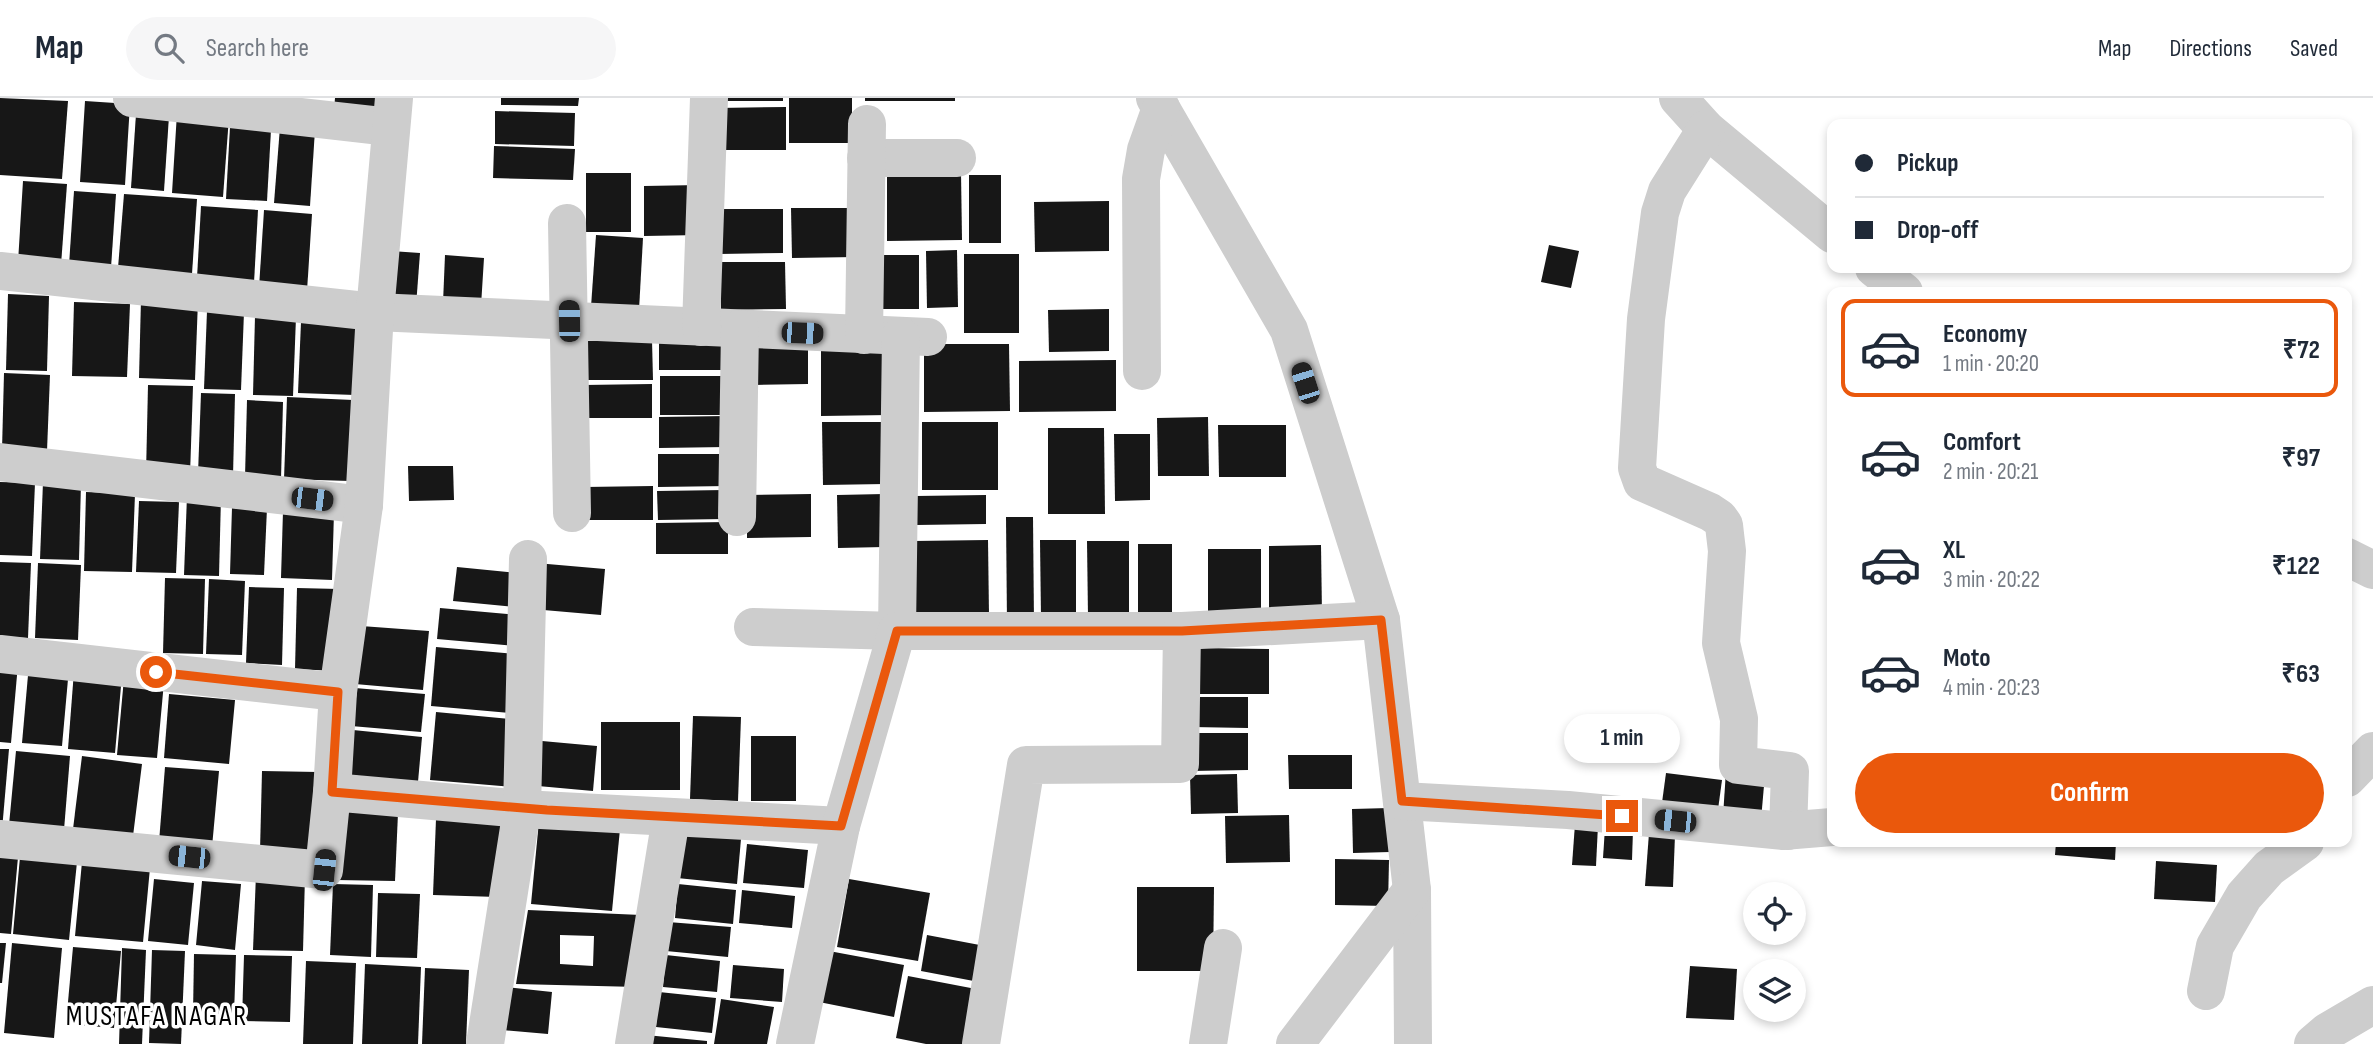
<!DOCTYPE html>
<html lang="en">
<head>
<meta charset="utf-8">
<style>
	body { margin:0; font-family:"Sofia Sans Condensed",sans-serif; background:#f6f6f7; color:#1f2937; height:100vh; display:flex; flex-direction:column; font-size:26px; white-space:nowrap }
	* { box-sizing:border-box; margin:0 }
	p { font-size:23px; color:#747a83 }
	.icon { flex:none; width:38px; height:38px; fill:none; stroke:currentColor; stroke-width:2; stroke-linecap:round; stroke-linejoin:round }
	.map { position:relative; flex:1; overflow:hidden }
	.panel { position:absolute; left:1827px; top:189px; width:525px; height:560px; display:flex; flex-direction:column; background:#fff; border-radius:14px; box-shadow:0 4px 10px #0003 }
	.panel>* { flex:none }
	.top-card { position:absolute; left:1827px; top:21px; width:525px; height:154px; border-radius:14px; box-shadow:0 4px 10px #0003; display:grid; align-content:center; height:154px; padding:0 28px; background:#fff }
	.controls { position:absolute; left:1743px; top:784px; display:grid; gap:14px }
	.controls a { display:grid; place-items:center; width:63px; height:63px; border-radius:50%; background:#fff; box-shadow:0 4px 10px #0003; font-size:35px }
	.end { position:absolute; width:32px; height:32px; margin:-16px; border:9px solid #ea580c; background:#fff; box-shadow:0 0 0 4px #fff }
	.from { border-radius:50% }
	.bubble { position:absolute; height:49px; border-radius:24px; background:#fff; box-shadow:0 4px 10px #0003; font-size:23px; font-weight:700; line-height:49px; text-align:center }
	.car { position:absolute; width:21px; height:42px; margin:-21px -10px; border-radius:9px; box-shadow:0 0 5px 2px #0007; background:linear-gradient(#222 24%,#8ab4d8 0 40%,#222 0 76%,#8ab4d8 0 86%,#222 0) }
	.top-card b { display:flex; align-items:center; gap:24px; height:66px; font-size:26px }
	.top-card b+b { border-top:2px solid #e0e1e3 }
	.top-card i { width:18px; height:18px; background:#1f2937 }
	ul { padding:12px 0 0; list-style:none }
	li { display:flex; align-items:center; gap:21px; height:98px; margin:0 14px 10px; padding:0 14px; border:4px solid transparent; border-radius:14px }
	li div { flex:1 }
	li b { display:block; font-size:26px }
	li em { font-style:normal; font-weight:700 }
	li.selected { border-color:#ea580c }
	li>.icon { width:63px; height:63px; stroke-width:1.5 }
	.cta { display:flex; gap:14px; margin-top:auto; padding:14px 28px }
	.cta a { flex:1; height:80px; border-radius:42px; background:#ea580c; color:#fff; font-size:28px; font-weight:700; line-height:80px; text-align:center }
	header { display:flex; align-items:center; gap:42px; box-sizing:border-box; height:98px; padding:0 35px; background:#fff; border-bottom:2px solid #e0e1e3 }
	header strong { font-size:33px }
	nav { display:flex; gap:38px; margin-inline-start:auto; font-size:24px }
	.search { width:490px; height:63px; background:#f6f6f7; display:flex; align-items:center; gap:18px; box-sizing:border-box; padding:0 24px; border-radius:38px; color:#747a83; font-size:26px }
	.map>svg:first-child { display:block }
</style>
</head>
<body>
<header>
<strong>Map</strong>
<div class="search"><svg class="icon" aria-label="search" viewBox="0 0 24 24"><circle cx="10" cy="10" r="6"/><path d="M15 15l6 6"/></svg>Search here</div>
<nav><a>Map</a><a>Directions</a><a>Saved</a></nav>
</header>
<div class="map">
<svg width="2373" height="946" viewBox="0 0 2373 946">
	<rect width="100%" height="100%" fill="#fff"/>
	<g fill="#171717" fill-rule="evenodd">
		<path d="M0 0 68 3 62 81 0 77Z"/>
		<path d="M335 0H383L382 16 334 12Z"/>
		<path d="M501 0H579L578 8 501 7Z"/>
		<rect x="716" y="0" width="67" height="3"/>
		<rect x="789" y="0" width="63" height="45"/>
		<rect x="865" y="0" width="90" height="3"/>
		<path d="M85 3 130 6 125 87 80 84Z"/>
		<path d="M786 9V52H718L717 10Z"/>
		<path d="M495 13 575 15 574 48 495 46Z"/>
		<path d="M177 15 229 19 223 99 172 95Z"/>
		<path d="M136 16 169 18 164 93 131 90Z"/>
		<path d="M230 29 271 32 267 103 226 101Z"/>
		<path d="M280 29 315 32 310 108 274 105Z"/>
		<path d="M494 48 575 51 573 82 493 80Z"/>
		<path d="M887 74H961L962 142 887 143Z"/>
		<rect x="586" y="75" width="45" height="59"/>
		<rect x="969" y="77" width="32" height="68"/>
		<path d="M23 83 67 86 61 167 18 164Z"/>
		<path d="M700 87V137L644 138V88Z"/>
		<path d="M74 93 116 96 111 170 69 167Z"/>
		<path d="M124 96 197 101 192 176 118 170Z"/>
		<path d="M1109 103V153L1035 154 1034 104Z"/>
		<path d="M201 108 258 112 254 185 197 180Z"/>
		<path d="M791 110H856V159L792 160Z"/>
		<path d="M719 111H783V155L719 156Z"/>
		<path d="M264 112 312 116 307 193 259 190Z"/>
		<path d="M596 137 643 140 639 212 591 209Z"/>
		<path d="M1549 147 1579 153 1571 190 1541 184Z"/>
		<path d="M957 152 958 209 927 210 926 153Z"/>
		<path d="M391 153 420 155 416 208 388 205Z"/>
		<rect x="964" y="156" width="55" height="79"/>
		<path d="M445 157 484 160 481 208 443 205Z"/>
		<path d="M877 157H919V211H878Z"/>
		<path d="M720 164H785L786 211 721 212Z"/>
		<path d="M8 196 49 198 47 273 6 272Z"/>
		<path d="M141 201 198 202 195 282 139 280Z"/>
		<path d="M74 204 130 206 127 279 72 278Z"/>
		<path d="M1109 211V253L1049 254 1048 212Z"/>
		<path d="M207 213 244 214 241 292 204 291Z"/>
		<path d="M255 218 296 219 293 298 253 297Z"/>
		<path d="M301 224 358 225 355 297 298 295Z"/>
		<rect x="659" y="238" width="64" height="34"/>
		<path d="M888 241 889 317 821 318V242Z"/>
		<path d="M652 242 653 282H582V243Z"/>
		<path d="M808 246V286L754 287 753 247Z"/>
		<path d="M924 246H1009L1010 313 924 314Z"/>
		<path d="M1116 262V313L1019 314V263Z"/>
		<path d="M4 275 50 277 47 353 2 352Z"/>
		<rect x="660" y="278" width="65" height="39"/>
		<path d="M652 286V320H584V287Z"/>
		<path d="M148 287 193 288 190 377 146 376Z"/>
		<path d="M201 295 235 296 233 378 198 376Z"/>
		<path d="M287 299 353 302 350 383 284 381Z"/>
		<path d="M247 302 283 304 281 381 245 379Z"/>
		<path d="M726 318V349L659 350V319Z"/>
		<path d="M1208 319 1209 378H1158L1157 320Z"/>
		<path d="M822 324H884L885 386 823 387Z"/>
		<rect x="922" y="324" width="76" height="68"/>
		<path d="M1218 327H1286V379H1219Z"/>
		<path d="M1048 330H1104L1105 416H1048Z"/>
		<path d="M1114 336H1150V402L1115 403Z"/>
		<path d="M658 356H728V388L658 389Z"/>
		<path d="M408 368H453L454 402 409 403Z"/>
		<path d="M0 384 35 385 32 458 0 457Z"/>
		<path d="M43 384 81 385 79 462 40 461Z"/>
		<path d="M653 388V422H585V389Z"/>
		<path d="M725 392V421L658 422 657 393Z"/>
		<path d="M86 394 135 396 132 474 84 473Z"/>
		<path d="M811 396V439L747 440V397Z"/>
		<path d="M884 396V449L838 450 837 397Z"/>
		<path d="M986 397V426L916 427V398Z"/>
		<path d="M187 398 221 399 219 478 184 477Z"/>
		<path d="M139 403 179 404 176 475 136 474Z"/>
		<path d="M232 409 267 410 264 477 230 476Z"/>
		<path d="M283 413 334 414 332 482 281 480Z"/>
		<path d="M1006 419H1033L1034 526H1007Z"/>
		<path d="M728 424V456H656V425Z"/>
		<path d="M988 442 989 518 914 519V443Z"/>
		<path d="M1040 442H1076V520H1041Z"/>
		<path d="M1087 443H1129V518L1088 519Z"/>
		<rect x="1138" y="446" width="34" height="72"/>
		<path d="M1321 447 1322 517 1269 518V448Z"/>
		<path d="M1208 451H1261V519L1208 520Z"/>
		<path d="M0 464 31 465 28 540 0 539Z"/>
		<path d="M38 465 81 467 78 542 35 540Z"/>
		<path d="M536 465 605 471 601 517 532 511Z"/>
		<path d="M457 469 519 475 516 509 453 503Z"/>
		<path d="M165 480 205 481 203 556 163 555Z"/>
		<path d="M209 481 245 483 242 557 206 556Z"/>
		<path d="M249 489 284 490 282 567 246 565Z"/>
		<path d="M297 490 339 491 336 573 295 571Z"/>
		<path d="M440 510 520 517 517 548 437 541Z"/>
		<path d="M361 528 429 533 423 592 355 586Z"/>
		<path d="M436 549 516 556 511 615 431 608Z"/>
		<path d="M1195 550 1269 551V596H1195Z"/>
		<path d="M0 564 18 566 11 645 0 644Z"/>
		<path d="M29 566 69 570 62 648 22 645Z"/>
		<path d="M74 573 122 577 115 655 68 651Z"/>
		<path d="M124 580 164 584 157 660 117 657Z"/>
		<path d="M355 590 425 596 421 634 351 628Z"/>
		<path d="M169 596 235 602 229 666 164 660Z"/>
		<path d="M1192 599H1248V630L1192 629Z"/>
		<path d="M436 614 520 622 514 689 430 682Z"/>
		<path d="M693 618 741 619 738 703 690 701Z"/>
		<rect x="601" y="624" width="79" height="68"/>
		<path d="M353 632 422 639 418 684 349 677Z"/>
		<path d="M1190 635H1248V672L1191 673Z"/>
		<rect x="751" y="638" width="45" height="65"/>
		<path d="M531 642 597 648 593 693 527 687Z"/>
		<path d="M0 651H9L2 732H0Z"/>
		<path d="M16 653 70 658 64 732 9 727Z"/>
		<path d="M1288 657H1352V691H1289Z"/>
		<path d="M82 658 142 666 133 738 73 731Z"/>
		<path d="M165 669 219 673 212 749 159 744Z"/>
		<path d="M262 673 318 674 316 754 260 753Z"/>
		<path d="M1726 673 1765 676 1761 722 1723 718Z"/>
		<path d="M1666 675 1722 682 1717 719 1661 712Z"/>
		<path d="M1237 676 1238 715 1191 716 1190 677Z"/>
		<path d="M1389 710 1390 754 1353 755 1352 711Z"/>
		<path d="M338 713 398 715 395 783 336 782Z"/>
		<path d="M1289 717 1290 764 1226 765 1225 718Z"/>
		<path d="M436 721 501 723 498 799 433 797Z"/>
		<path d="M539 723 620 731 612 813 531 806Z"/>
		<path d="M1575 726 1598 727 1596 768 1572 767Z"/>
		<path d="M1605 730 1633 732 1632 762 1603 760Z"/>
		<path d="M1649 735 1675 737 1673 789 1645 788Z"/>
		<path d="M681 736 741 741 737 786 677 780Z"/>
		<path d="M2056 744H2116L2115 762 2055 757Z"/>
		<path d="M747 746 808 752 804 790 743 785Z"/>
		<path d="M0 747 19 748 11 836 0 835Z"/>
		<path d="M20 759 77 764 69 842 13 836Z"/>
		<path d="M1335 761 1389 762 1388 808 1335 807Z"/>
		<path d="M2156 763 2217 767 2215 804 2154 801Z"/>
		<path d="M82 764 150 770 143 844 75 838Z"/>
		<path d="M256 776 305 778 303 853 253 852Z"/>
		<path d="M154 781 194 785 188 847 148 843Z"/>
		<path d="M849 781 930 795 918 863 837 849Z"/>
		<path d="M202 783 241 786 235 852 196 847Z"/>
		<path d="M333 786 373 787 371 859 330 857Z"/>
		<path d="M678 786 736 792 733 826 675 820Z"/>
		<path d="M1137 789H1214L1213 873H1137Z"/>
		<path d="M742 792 795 798 792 830 739 825Z"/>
		<path d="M378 795 420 796 417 860 376 859Z"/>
		<path d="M528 812 641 817 638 889 516 886ZM560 837 594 838 593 868 560 866Z"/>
		<path d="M668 824 731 829 728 859 666 853Z"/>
		<path d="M927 837 985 848 979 884 921 873Z"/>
		<path d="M0 845H6L2 885H0Z"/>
		<path d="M12 845 62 850 54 940 4 935Z"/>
		<path d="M73 849 121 853 114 930 66 926Z"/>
		<path d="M122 850 146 852 142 946H119Z"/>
		<path d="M152 852 185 853 181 946 149 945Z"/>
		<path d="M829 853 904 867 894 919 819 904Z"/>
		<path d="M194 856 236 857 234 917 193 916Z"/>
		<path d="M244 857 292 858 290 924 242 923Z"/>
		<path d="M666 857 720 863 717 894 663 889Z"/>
		<path d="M306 863 356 865 353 946H303Z"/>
		<path d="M365 866 421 869 418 946H362Z"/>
		<path d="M733 867 784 871 782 904 730 900Z"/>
		<path d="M1690 868 1737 871 1734 922 1686 920Z"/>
		<path d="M425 870 469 872 466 946H422Z"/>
		<path d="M908 878 976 891 965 946H926L896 940Z"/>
		<path d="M506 889 552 894 548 936 502 932Z"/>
		<path d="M659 894 716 900 712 935 656 929Z"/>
		<path d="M721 901 774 909 767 946H714Z"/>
		<path d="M646 937 707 943V946H645Z"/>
	</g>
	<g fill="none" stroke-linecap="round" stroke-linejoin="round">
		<g stroke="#cdcdcd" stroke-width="38">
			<path d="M132 0 390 29"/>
			<path d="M1155 0 1289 232 1381 522 1412 792 1413 946"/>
			<path d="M1678 0 1706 31 1832 136"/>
			<path d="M1706 31 1667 93 1660 115 1646 221 1637 370 1642 384 1710 414 1719 420 1724 427 1725 436 1727 453 1721 545 1739 621 1738 667 1790 673 1788 733"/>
			<path d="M866 60H957"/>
			<path d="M567 125 572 415"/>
			<path d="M1874 170 1904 194"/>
			<path d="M0 173 375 214 928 239"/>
			<path d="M701 229 709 0"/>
			<path d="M864 237 867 26"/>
			<path d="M1142 273 1141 81 1146 52 1161 10"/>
			<path d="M0 364 364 407"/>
			<path d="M737 419 740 231"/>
			<path d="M2347 459 2373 472"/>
			<path d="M753 529 897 533 901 238"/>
			<path d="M0 556 338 594"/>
			<path d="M2347 680 2373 653"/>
			<path d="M332 694 338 594 364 407 375 214 394 0"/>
			<path d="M1402 703 1568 712 1783 733 1832 729"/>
			<path d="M0 741 324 772 332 694 522 711 841 728"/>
			<path d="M2206 893 2215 848 2244 798 2269 770 2305 744"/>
			<path d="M485 946 522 711 528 461"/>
			<path d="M634 946 671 720"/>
			<path d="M795 946 841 728 897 533H1182L1381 522"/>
			<path d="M981 946 1026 667 1180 666 1182 533"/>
			<path d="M1208 946 1223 850"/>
			<path d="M1295 946 1412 792"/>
			<path d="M2313 946 2327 934 2373 907"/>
		</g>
	</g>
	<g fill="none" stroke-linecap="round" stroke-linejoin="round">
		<path stroke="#ea580c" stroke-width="9" d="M156 574 338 594 332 694 547 712 841 728 897 533H1182L1381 522 1402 703 1622 718"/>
	</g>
	<g text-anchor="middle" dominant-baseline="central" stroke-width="7" stroke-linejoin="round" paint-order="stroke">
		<g font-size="28" letter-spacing="2" fill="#000" stroke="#fff">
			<text x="157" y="918">MUSTAFA NAGAR</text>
		</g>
	</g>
</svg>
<div class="controls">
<a><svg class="icon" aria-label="locate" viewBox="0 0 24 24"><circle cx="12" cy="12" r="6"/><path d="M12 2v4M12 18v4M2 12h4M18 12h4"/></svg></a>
<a><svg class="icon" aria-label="layers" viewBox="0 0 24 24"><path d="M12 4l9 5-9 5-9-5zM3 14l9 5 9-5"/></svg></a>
</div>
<i class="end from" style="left:156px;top:574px"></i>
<i class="end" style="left:1622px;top:718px"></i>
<div class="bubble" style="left:1564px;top:616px;width:116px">1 min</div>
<i class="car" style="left:569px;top:223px;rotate:359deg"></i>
<i class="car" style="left:802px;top:235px;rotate:92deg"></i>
<i class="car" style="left:1305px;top:285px;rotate:342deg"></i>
<i class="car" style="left:312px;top:401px;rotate:97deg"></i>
<i class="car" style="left:1675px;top:723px;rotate:276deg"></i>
<i class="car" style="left:189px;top:759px;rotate:276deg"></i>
<i class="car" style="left:324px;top:772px;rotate:6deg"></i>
<div class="top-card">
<b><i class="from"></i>Pickup</b>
<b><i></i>Drop-off</b>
</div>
<section class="panel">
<ul>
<li class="selected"><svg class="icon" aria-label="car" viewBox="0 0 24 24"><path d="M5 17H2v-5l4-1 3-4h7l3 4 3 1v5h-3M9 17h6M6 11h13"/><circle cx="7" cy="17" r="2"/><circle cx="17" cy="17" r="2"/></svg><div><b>Economy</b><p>1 min · 20:20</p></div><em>₹72</em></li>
<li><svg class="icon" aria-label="car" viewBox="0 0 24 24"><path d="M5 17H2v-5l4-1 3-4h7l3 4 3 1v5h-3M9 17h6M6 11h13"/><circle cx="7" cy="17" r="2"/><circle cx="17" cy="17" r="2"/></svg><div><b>Comfort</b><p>2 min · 20:21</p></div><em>₹97</em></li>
<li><svg class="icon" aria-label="car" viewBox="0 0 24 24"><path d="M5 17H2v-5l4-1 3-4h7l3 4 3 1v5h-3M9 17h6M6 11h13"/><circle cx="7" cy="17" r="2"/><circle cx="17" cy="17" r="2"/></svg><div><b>XL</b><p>3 min · 20:22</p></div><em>₹122</em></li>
<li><svg class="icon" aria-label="car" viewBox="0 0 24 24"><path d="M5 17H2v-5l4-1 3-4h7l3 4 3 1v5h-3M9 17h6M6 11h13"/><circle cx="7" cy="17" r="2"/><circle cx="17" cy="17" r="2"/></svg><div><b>Moto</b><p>4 min · 20:23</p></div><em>₹63</em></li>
</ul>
<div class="cta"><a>Confirm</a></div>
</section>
</div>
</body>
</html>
